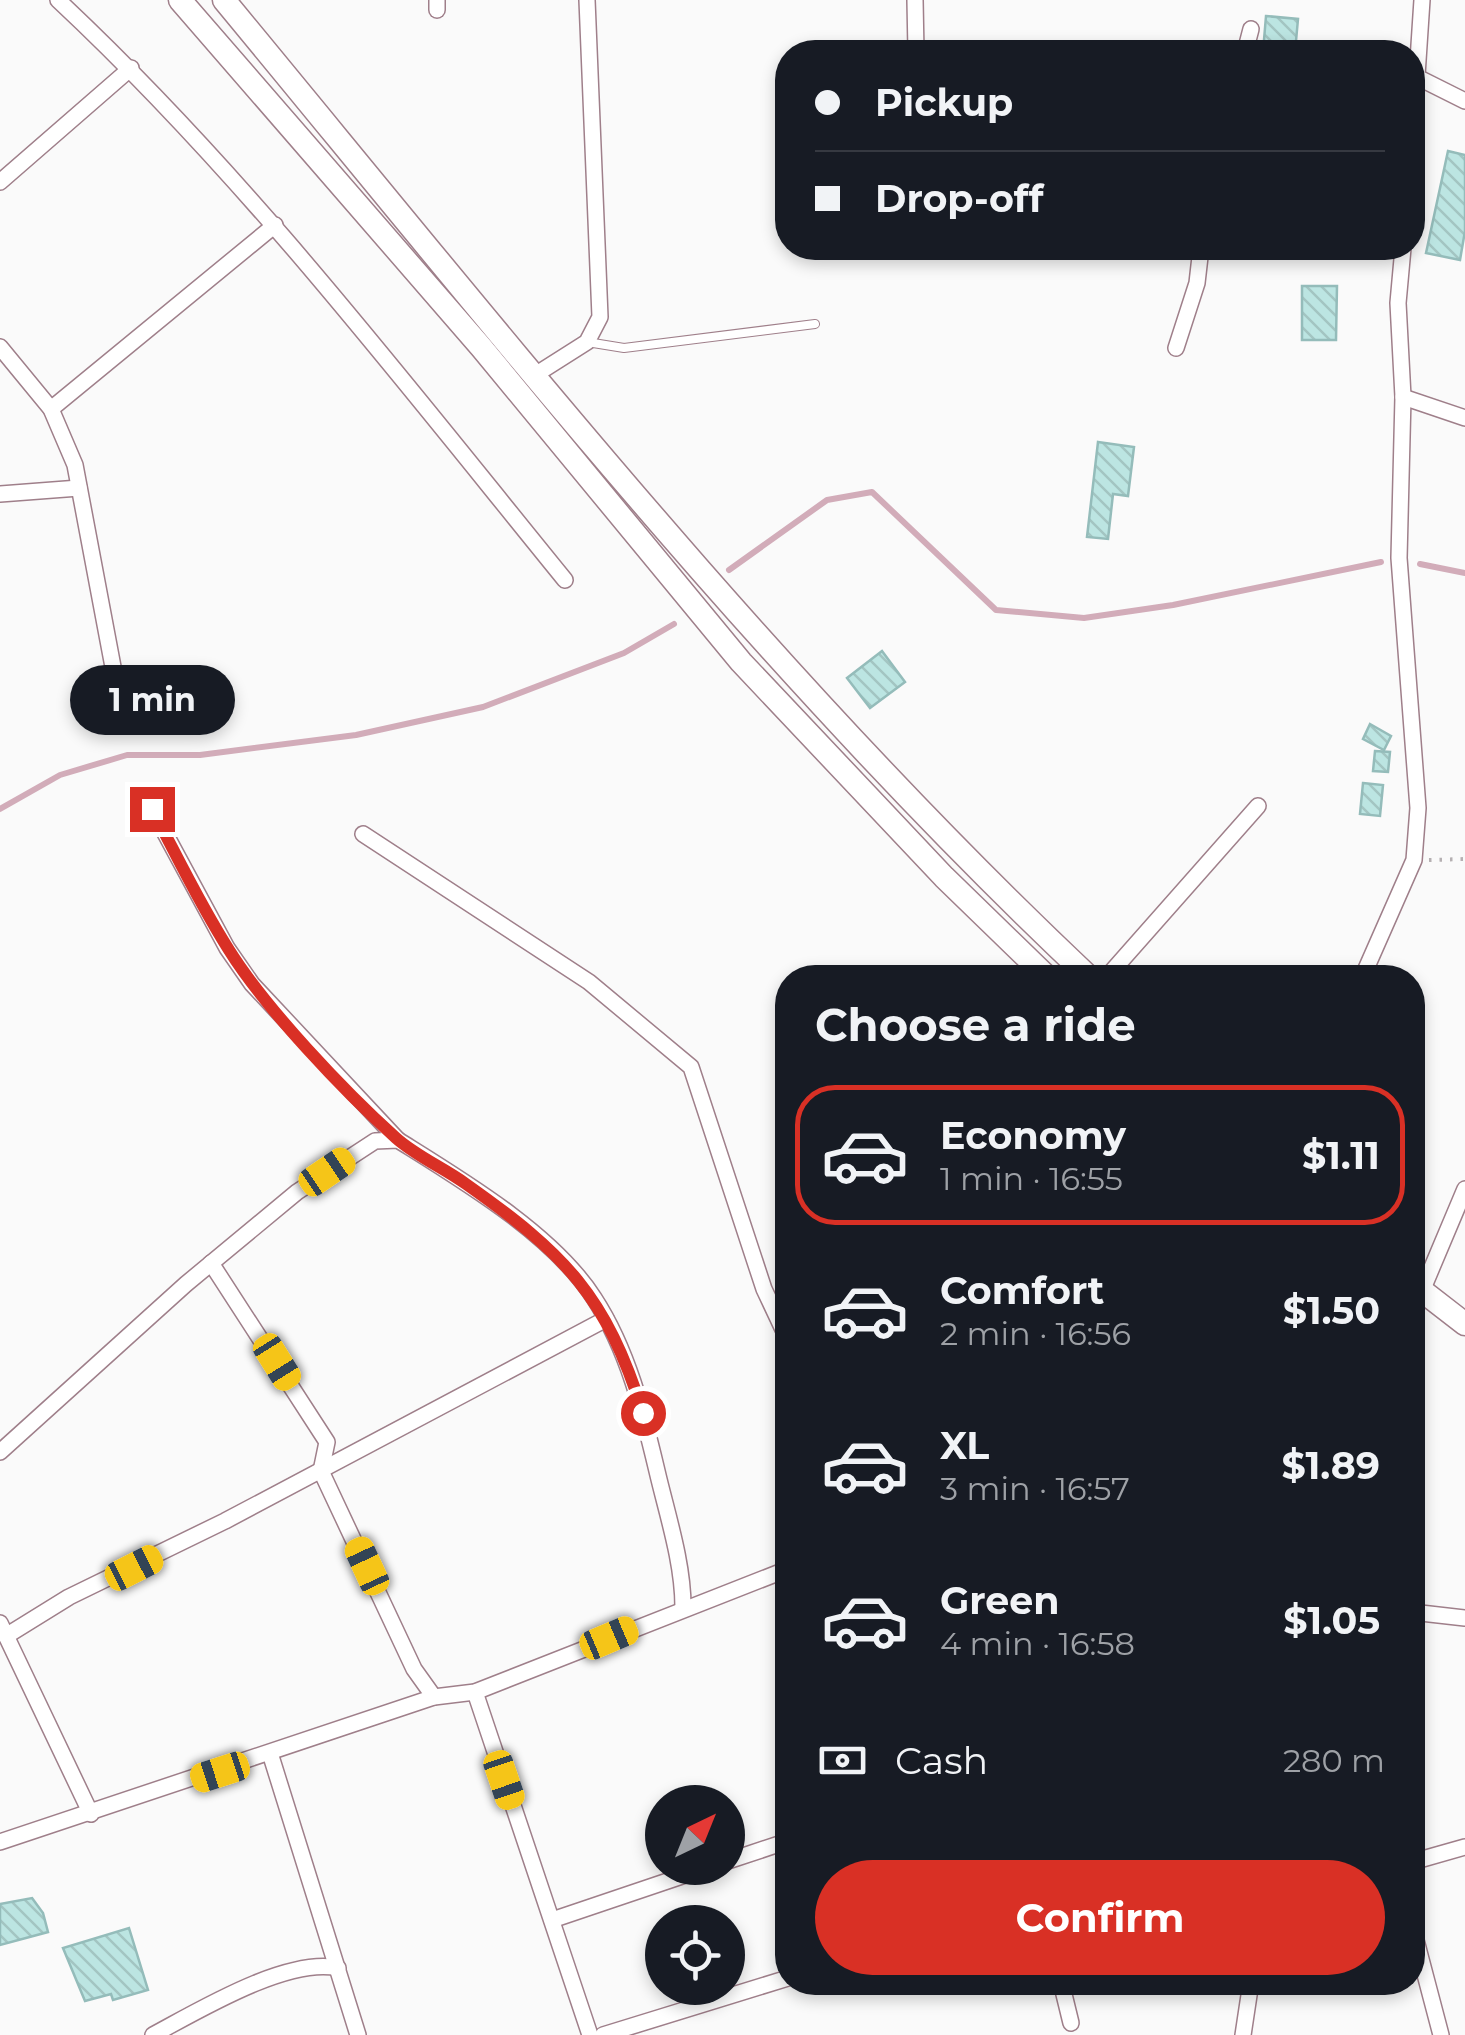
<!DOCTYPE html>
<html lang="en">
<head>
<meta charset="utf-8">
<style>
	body { margin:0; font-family:Montserrat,sans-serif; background:#20242c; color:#f1f3f6; height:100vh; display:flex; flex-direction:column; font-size:38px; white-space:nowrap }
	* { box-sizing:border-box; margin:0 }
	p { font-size:32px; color:#9ea1a6 }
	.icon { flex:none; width:55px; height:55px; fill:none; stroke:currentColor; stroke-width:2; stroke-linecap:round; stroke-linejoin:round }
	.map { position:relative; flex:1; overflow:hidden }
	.panel { position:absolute; left:775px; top:965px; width:650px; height:1030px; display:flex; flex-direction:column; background:#171b24; border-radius:40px; box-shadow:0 5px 15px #0003 }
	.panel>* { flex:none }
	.top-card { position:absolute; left:775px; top:40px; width:650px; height:220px; border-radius:40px; box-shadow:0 5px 15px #0003; display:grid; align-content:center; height:220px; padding:0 40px; background:#171b24 }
	.needle { width:65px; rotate:43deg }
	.controls { position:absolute; left:645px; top:1785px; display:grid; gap:20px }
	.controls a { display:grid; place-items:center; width:100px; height:100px; border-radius:50%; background:#171b24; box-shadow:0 5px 15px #0003; font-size:50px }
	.end { position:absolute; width:45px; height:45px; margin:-22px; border:12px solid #d93025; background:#fff; box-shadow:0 0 0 5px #fff }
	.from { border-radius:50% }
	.bubble { position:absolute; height:70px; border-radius:35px; background:#171b24; box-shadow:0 5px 15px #0003; font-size:32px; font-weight:700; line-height:70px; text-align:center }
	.car { position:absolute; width:30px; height:60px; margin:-30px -15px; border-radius:12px; box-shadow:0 0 8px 2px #0007; background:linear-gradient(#f5c518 24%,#345 0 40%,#f5c518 0 76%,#345 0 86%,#f5c518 0) }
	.top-card b { display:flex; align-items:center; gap:35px; height:95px; font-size:38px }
	.top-card b+b { border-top:2px solid #363941 }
	.top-card i { width:25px; height:25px; background:#f1f3f6 }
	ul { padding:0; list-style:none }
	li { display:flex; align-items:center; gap:30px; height:140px; margin:0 20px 15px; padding:0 20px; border:5px solid transparent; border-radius:40px }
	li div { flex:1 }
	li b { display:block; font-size:38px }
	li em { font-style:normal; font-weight:700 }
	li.on { border-color:#d93025 }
	li>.icon { width:90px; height:90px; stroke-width:1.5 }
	h2 { padding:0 40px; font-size:45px; line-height:120px }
	.pay { display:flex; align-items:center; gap:25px; height:110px; padding:0 40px; font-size:38px }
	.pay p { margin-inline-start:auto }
	.primary-button { display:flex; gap:20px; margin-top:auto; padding:20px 40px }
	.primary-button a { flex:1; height:115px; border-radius:60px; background:#d93025; color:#fff; font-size:40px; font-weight:700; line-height:115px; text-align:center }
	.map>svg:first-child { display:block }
</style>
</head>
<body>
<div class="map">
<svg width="1465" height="2035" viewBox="0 0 1465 2035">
	<defs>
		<pattern id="building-back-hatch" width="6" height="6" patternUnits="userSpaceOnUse" patternTransform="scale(2.5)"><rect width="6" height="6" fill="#bce5e2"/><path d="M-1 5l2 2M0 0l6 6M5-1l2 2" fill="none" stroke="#a3c5c2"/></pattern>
	</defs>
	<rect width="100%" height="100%" fill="#fafafa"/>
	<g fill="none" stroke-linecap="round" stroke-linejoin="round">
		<g stroke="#d2acb9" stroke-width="6">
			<path d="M1420 564 1465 573"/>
			<path d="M729 570 827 500 872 492 996 610 1084 618 1173 605 1381 562"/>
			<path d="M0 809 60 775 127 755H200L356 735 483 707 624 653 674 624"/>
		</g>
	</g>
	<g fill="url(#building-back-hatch)" stroke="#94bcba" stroke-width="2.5">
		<path d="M1266 16 1298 19 1295 52H1263Z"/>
		<path d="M1448 151 1465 155V231L1460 260 1426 253Z"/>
		<path d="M1302 286H1337L1336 340H1302Z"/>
		<path d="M1098 442 1134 447 1128 496 1113 494 1108 539 1087 537Z"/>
		<path d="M882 651 905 682 870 708 847 678Z"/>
		<path d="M1370 724 1391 736 1384 750 1363 739Z"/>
		<path d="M1375 751 1390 752 1388 772 1373 771Z"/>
		<path d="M1363 783 1383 785 1380 816 1360 814Z"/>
		<path d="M32 1898 43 1913 48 1932 0 1945V1904Z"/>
		<path d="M129 1928 148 1990 113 2000 111 1994 85 2001 63 1948Z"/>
	</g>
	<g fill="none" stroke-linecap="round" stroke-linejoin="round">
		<g stroke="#9f7f8a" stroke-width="10">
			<path id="lane" d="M587 342 624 348 815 324"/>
		</g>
		<g stroke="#9f7f8a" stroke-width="18">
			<g id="street">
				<path d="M58 0C246 176 403 381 565 580"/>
				<path d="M437 0V10"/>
				<path d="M915 0 916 52"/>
				<path d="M1245 52 1251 29"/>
				<path d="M1419 78 1465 101"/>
				<path d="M1412 151 1422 0"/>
				<path d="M0 182 131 68"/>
				<path d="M0 347 51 409 75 465 120 704"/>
				<path d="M1176 348 1197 283 1201 248"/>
				<path d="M535 375 587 342 600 317 587 0"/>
				<path d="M1403 397 1465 418"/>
				<path d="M51 409 275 225"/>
				<path d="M0 494 79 488"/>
				<path d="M152 809 227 948 252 984 398 1140"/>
				<path d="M363 834 589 982 691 1067 764 1289 788 1340"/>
				<path d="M1106 978 1258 806"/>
				<path d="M1362 978 1414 860 1418 808 1399 558 1403 397 1398 303 1403 248"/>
				<path d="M211 1263 327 1442 321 1471 414 1669 434 1697"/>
				<path d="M1422 1291 1465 1189"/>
				<path d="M0 1452 186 1284 297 1192 375 1141 398 1140C462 1180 553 1234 594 1298 628 1350 643 1412 657 1471 667 1514 683 1562 683 1607"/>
				<path d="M1412 1612 1465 1618"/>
				<path d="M0 1623 91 1814"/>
				<path d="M6 1636 69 1597 225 1521 606 1319"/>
				<path d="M475 1692 590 2035"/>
				<path d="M270 1753 358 2035"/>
				<path d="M0 1842 434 1697 475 1692 788 1569"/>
				<path d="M728 1861 788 1841"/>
				<path d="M1412 1862 1465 1847"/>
				<path d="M552 1920 706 1868"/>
				<path d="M1412 1925 1441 2035"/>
				<path d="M1061 1982 1071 2023"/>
				<path d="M153 2035C198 2011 287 1957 338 1968"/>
				<path d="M603 2035 788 1978"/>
				<path d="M1243 2035 1251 1982"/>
			</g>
		</g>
		<g stroke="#9f7f8a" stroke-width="25">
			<g id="secondary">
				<path d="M180 0 481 347 741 662 944 877 1048 978"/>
				<path d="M224 0C501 335 772 679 1090 978"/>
				<path d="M1412 1283 1465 1324"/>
			</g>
		</g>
		<path stroke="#b5b0b2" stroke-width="4" stroke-dasharray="2.5 8" stroke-linecap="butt" d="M1429 860 1465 859"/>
		<use href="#lane" stroke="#fff" stroke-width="8"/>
		<use href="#street" stroke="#fff" stroke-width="15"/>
		<use href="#secondary" stroke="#fff" stroke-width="22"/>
	</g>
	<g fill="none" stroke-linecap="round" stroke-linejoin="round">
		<path stroke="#d93025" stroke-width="12" d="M152 809C177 856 200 905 229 950 266 1009 344 1091 396 1138 416 1156 444 1168 466 1184 565 1254 606 1295 643 1413"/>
	</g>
</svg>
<div class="controls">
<a><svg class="needle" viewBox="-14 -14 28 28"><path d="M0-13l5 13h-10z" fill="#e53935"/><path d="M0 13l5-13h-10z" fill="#9ea1a6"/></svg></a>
<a><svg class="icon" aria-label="locate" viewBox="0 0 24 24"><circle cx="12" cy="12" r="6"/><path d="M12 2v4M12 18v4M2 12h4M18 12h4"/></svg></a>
</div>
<i class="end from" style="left:643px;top:1413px"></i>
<i class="end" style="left:152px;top:809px"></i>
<div class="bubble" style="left:70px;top:665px;width:165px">1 min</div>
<i class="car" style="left:327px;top:1172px;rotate:56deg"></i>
<i class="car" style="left:277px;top:1362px;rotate:148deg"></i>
<i class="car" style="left:367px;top:1566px;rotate:335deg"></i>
<i class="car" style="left:134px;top:1568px;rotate:63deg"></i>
<i class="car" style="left:609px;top:1638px;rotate:67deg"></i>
<i class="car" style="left:220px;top:1772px;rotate:252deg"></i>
<i class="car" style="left:504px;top:1780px;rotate:161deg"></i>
<div class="top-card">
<b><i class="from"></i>Pickup</b>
<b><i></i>Drop-off</b>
</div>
<section class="panel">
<h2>Choose a ride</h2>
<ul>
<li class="on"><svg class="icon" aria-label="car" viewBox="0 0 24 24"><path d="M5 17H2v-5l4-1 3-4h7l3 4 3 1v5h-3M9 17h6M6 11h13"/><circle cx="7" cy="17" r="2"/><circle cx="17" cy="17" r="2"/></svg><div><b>Economy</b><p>1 min · 16:55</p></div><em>$1.11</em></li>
<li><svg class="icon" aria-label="car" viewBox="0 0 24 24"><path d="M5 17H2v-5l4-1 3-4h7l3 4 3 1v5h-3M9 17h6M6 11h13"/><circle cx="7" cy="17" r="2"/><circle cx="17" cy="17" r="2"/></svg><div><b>Comfort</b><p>2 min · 16:56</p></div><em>$1.50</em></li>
<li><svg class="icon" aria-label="car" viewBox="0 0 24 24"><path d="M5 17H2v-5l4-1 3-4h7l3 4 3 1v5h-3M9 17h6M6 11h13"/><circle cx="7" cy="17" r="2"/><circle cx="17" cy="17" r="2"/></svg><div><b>XL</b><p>3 min · 16:57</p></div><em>$1.89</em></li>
<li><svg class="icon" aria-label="car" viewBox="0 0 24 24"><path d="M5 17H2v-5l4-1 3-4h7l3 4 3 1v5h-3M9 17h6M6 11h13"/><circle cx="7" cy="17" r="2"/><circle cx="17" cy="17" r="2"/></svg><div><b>Green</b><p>4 min · 16:58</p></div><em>$1.05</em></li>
</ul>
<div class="pay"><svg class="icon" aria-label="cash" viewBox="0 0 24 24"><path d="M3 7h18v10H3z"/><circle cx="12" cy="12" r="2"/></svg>Cash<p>280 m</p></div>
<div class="primary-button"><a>Confirm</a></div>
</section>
</div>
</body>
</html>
